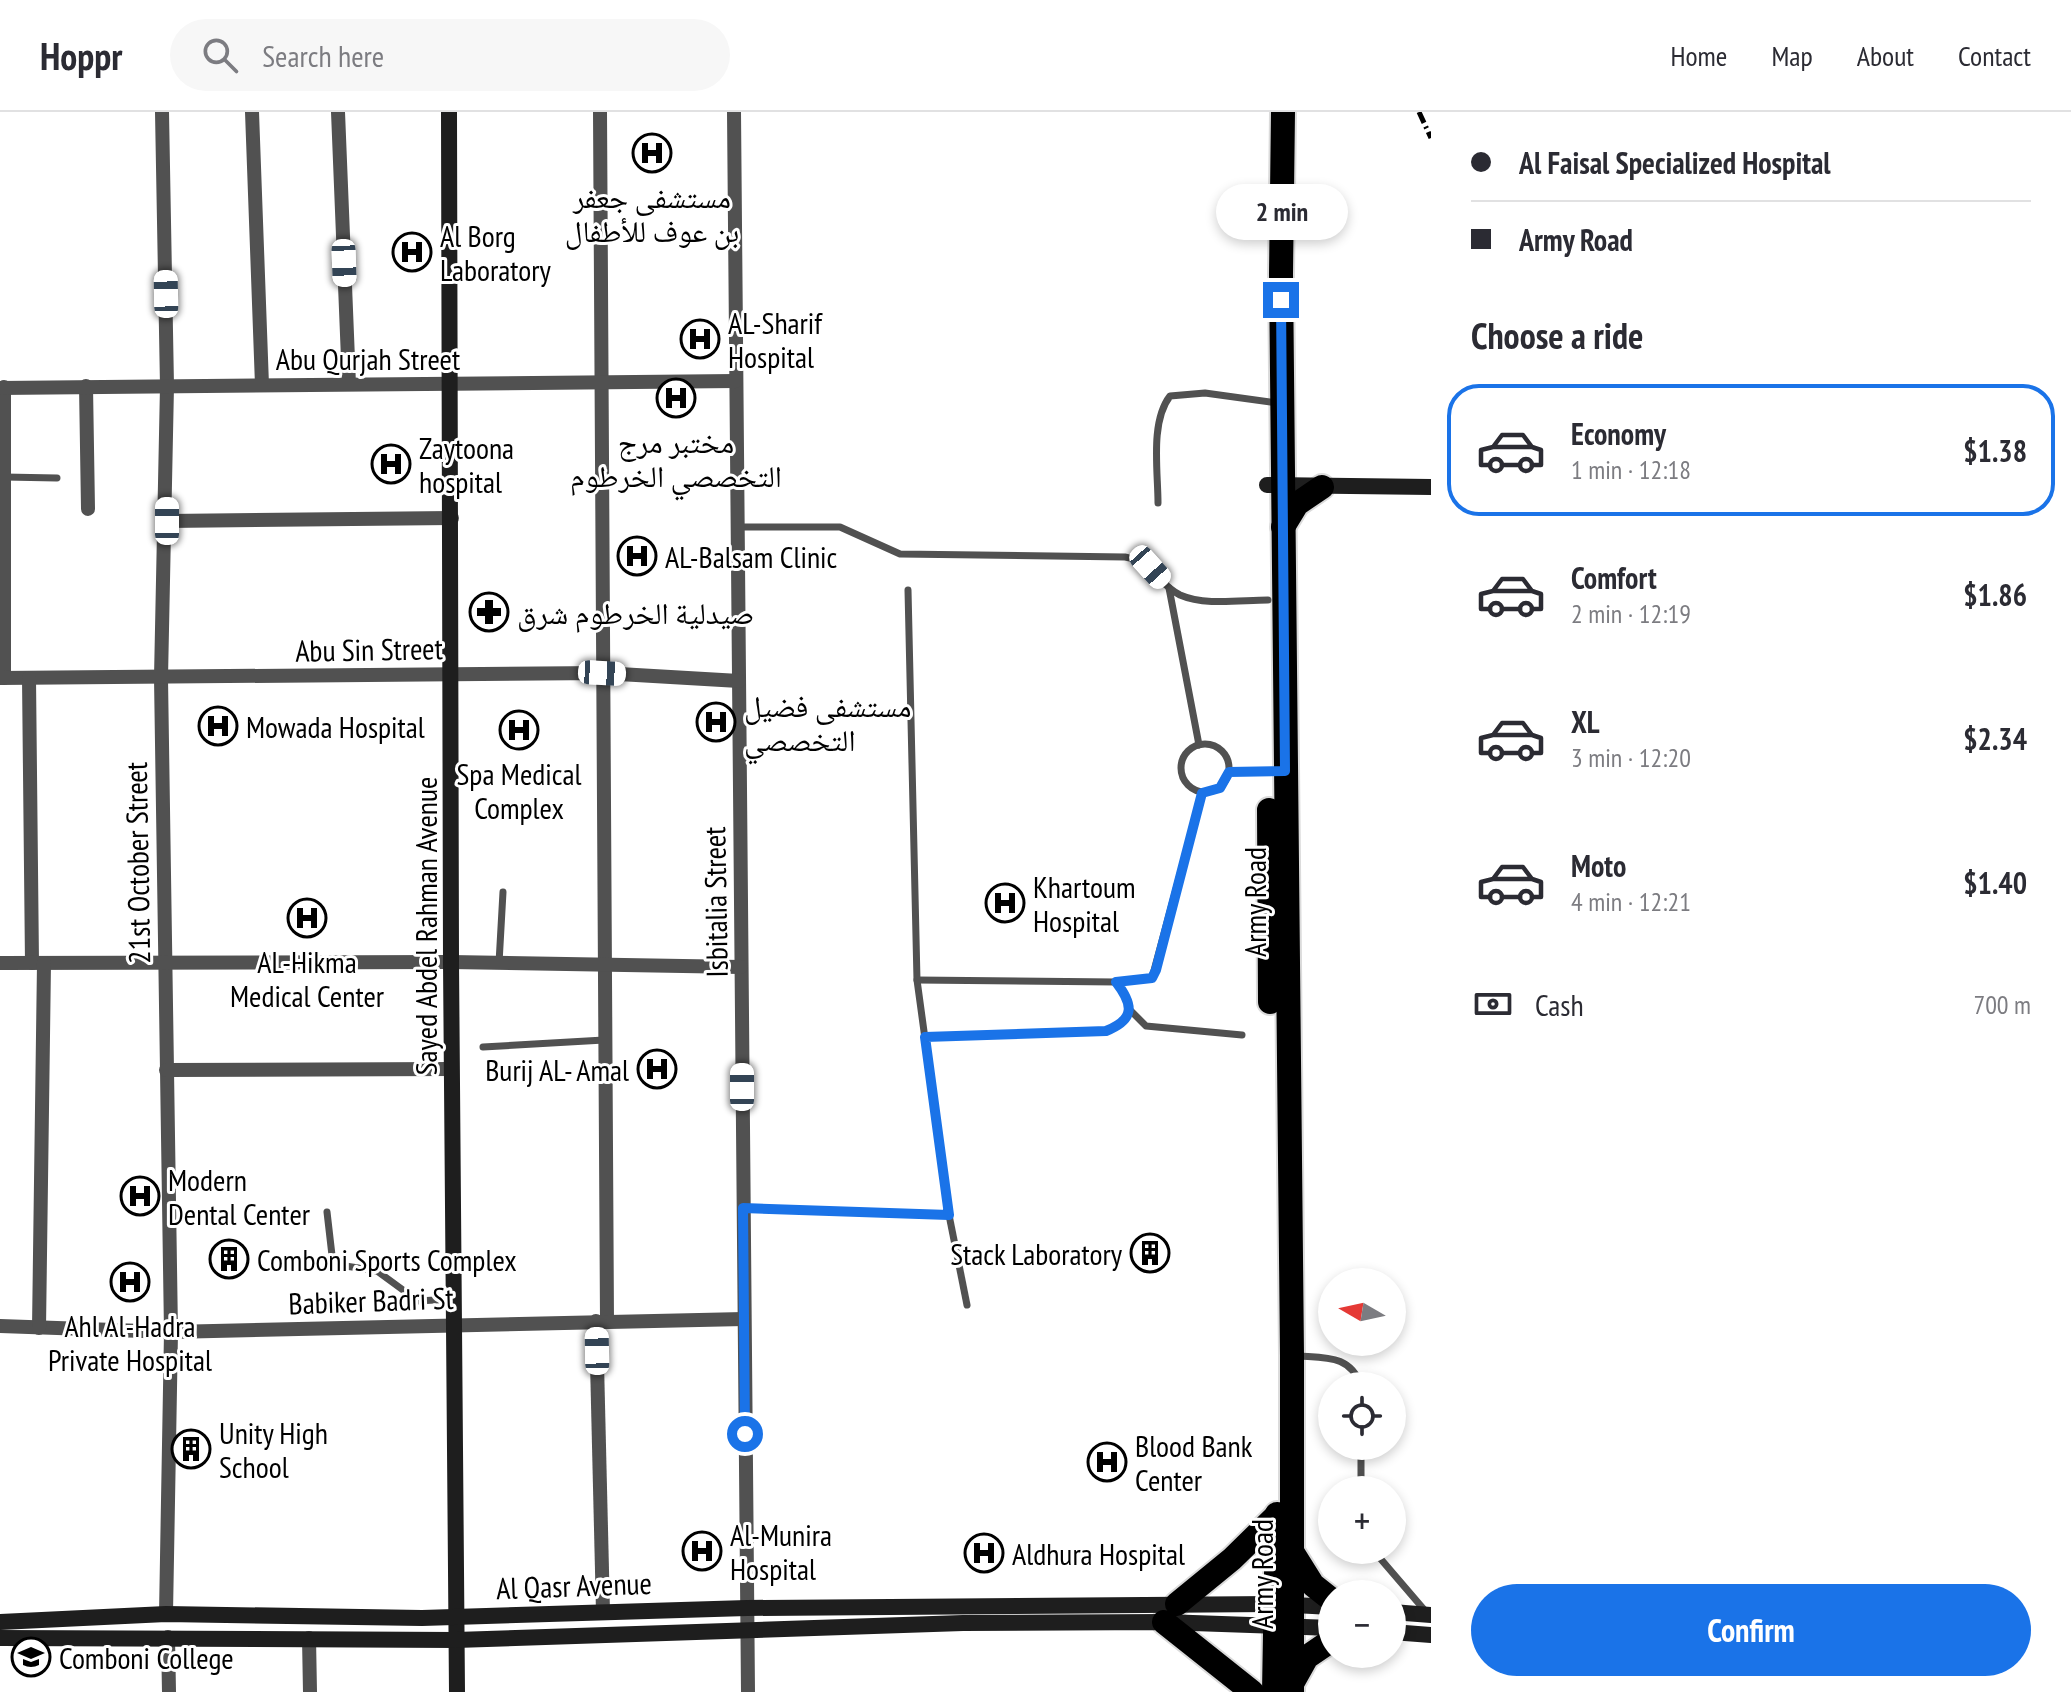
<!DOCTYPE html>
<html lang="en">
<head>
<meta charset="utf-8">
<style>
	body { margin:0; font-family:"PT Sans Narrow","Noto Naskh Arabic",sans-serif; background:#f7f7f7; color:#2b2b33; height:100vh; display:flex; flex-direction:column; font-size:30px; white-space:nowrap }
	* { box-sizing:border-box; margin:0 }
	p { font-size:26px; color:#7c7c81 }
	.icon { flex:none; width:44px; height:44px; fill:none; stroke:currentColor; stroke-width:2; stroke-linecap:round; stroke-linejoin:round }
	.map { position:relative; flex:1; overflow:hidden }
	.drawer { display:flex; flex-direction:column; background:#fff; width:640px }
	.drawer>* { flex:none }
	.top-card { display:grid; align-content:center; height:176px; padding:0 40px; background:#fff }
	.needle { width:52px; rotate:279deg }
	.controls { position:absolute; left:1318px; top:1156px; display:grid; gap:16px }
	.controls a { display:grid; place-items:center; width:88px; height:88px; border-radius:50%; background:#fff; box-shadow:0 4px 12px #0003; font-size:40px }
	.end { position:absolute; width:36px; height:36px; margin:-18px; border:10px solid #1a73e8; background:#fff; box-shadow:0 0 0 4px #fff }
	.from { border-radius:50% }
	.bubble { position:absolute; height:56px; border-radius:28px; background:#fff; box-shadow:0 4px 12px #0003; font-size:26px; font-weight:600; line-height:56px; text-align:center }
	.car { position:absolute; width:24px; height:48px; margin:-24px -12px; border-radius:10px; box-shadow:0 0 6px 2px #0007; background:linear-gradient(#fff 24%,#345 0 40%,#fff 0 76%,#345 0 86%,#fff 0) }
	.top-card b { display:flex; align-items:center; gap:28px; height:76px; font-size:30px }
	.top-card b+b { border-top:2px solid #e1e1e2 }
	.top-card i { width:20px; height:20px; background:#2b2b33 }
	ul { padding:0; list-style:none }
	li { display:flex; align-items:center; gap:24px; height:132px; margin:0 16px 12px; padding:0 24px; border:4px solid transparent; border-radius:32px }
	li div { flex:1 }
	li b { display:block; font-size:30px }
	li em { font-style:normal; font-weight:600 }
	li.active { border-color:#1a73e8 }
	li>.icon { width:72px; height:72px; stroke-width:1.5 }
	h2 { padding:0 40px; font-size:36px; line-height:96px }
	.pay { display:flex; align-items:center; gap:20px; height:88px; padding:0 40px; font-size:30px }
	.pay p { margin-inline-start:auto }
	.cta { display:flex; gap:16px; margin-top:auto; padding:16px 40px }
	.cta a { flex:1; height:92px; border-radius:48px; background:#1a73e8; color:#fff; font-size:32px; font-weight:600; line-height:92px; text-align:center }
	header { display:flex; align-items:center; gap:48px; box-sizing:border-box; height:112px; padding:0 40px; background:#fff; border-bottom:2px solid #e1e1e2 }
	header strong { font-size:38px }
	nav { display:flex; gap:44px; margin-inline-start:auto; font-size:28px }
	.search { width:560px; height:72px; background:#f7f7f7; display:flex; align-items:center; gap:20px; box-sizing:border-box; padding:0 28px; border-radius:44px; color:#7c7c81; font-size:30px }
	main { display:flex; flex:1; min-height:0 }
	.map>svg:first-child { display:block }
</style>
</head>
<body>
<header>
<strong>Hoppr</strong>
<div class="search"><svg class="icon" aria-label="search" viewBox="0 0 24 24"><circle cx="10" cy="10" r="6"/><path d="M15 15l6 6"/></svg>Search here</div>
<nav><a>Home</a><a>Map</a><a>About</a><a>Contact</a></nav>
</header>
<main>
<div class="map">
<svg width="1431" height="1580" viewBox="0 0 1431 1580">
	<rect width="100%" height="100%" fill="#fff"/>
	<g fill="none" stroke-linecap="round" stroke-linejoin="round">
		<g stroke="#dbdbdb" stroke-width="28">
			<g id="highway">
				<path d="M1283 0 1281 162 1292 1243V1580"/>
				<path d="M1283 415 1297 392 1322 375"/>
				<path d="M1269 698 1270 890"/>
				<path d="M1293 1441 1313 1473 1332 1488"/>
				<path d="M1177 1492 1232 1447 1277 1403"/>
				<path d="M1164 1510 1252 1580"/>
				<path d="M1293 1570 1307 1545 1332 1528"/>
				<path d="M1274 1580 1277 1402"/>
			</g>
		</g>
		<g stroke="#515151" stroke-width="7">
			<path d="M4 365 57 366"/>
			<path d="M1158 391C1158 359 1150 310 1170 284L1205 281 1277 291"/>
			<path d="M738 415H840L900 442 1125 445C1152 449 1158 472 1180 483 1205 494 1241 488 1268 488"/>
			<path d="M1169 476 1199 633"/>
			<circle cx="1205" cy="656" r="24"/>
			<path d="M1229 660 1283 659"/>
			<path d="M499 851 503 780"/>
			<path d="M917 868 1116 870 1152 866 1202 681"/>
			<path d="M1129 897 1146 914 1242 923"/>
			<path d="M925 925 1106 919C1135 907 1133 892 1116 870"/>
			<path d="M483 935 604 928"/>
			<path d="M743 1096 949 1103 917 868 908 478"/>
			<path d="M327 1100 333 1152 377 1159 418 1189 452 1187"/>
			<path d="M949 1103 967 1193"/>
			<path d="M1298 1244C1326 1246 1351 1243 1361 1274"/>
			<path d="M1361 1334V1378"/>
			<path d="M1373 1438 1427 1501"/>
		</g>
		<g stroke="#515151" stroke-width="14">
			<path d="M162 0 167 274 161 566 171 1220 166 1502"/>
			<path d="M252 0 262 273"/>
			<path d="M338 0 349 272"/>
			<path d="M600 0 607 1209"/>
			<path d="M734 0 748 1580"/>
			<path d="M86 274 88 397"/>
			<path d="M4 275V566"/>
			<path d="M0 276 736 269"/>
			<path d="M167 409 452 406"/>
			<path d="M0 566 602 561 739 569"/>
			<path d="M29 566 32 851"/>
			<path d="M0 851 451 850 741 855"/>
			<path d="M166 958 452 957"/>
			<path d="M596 1209 603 1500"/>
			<path d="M0 1214 171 1220 744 1207"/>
			<path d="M39 1216 44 851"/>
			<path d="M168 1525 169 1580"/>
			<path d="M309 1526 310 1580"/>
		</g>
		<g stroke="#1e1e1e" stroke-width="16">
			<path d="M449 0 451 850 457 1580"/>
			<path d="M1267 373 1431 375"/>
			<path d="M1392 1500 1431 1503"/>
			<path d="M0 1510 166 1502 422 1506 747 1496 1274 1492 1332 1495"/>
			<path d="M1392 1520 1431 1523"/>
			<path d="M0 1526 456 1528 963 1511 1164 1510 1332 1516"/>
		</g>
		<use href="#highway" stroke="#000" stroke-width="24"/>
		<path stroke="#000" stroke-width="5" stroke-dasharray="12 4 2 4" stroke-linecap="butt" d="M1419 0 1431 26"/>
	</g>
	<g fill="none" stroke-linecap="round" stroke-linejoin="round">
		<path stroke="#1a73e8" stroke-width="10" d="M745 1322 743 1096 949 1103 925 925 1106 919C1136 907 1133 892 1116 870L1152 866 1156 858 1202 681 1220 676 1229 660 1285 659 1281 188"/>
	</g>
	<defs>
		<g id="hospital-ring" transform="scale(2)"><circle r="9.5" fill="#fff" stroke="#000" stroke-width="1.5"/><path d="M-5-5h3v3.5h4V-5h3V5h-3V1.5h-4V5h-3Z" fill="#000"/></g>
		<g id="pharmacy-ring" transform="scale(2)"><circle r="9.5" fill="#fff" stroke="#000" stroke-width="1.5"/><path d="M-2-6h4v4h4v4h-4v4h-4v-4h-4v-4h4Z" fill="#000"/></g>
		<g id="building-ring" transform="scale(2)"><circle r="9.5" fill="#fff" stroke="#000" stroke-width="1.5"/><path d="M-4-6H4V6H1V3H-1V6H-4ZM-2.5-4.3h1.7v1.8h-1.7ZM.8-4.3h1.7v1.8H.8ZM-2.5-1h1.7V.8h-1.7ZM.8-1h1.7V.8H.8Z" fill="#000"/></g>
		<g id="school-ring" transform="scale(2)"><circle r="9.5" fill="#fff" stroke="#000" stroke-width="1.5"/><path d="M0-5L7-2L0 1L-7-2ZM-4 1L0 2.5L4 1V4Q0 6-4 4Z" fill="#000"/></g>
	</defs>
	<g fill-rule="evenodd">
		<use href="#hospital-ring" x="652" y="41"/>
		<use href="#hospital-ring" x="412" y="140"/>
		<use href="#hospital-ring" x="700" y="227"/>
		<use href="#hospital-ring" x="676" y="286"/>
		<use href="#hospital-ring" x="391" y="352"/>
		<use href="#hospital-ring" x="637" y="444"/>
		<use href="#pharmacy-ring" x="489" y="500"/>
		<use href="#hospital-ring" x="716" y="610"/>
		<use href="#hospital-ring" x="218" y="614"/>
		<use href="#hospital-ring" x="519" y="618"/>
		<use href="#hospital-ring" x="1005" y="791"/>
		<use href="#hospital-ring" x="307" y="806"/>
		<use href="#hospital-ring" x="657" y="957"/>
		<use href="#hospital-ring" x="140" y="1084"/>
		<use href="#building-ring" x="1150" y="1141"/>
		<use href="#building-ring" x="229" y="1147"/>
		<use href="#hospital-ring" x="130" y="1170"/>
		<use href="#building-ring" x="191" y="1337"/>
		<use href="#hospital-ring" x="1107" y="1350"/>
		<use href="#hospital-ring" x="702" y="1439"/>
		<use href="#hospital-ring" x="984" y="1441"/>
		<use href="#school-ring" x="31" y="1545"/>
	</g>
	<g text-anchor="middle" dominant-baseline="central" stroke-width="6" stroke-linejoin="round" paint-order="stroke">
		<g font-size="30" fill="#000" stroke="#fff" text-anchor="start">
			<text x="652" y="84" text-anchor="middle">مستشفى جعفر<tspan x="652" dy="34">بن عوف للأطفال</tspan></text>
			<text x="440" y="123">Al Borg<tspan x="440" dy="34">Laboratory</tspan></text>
			<text x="728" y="210">AL-Sharif<tspan x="728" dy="34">Hospital</tspan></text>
			<text x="676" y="329" text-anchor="middle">مختبر مرج<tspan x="676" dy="34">التخصصي الخرطوم</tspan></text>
			<text x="419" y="335">Zaytoona<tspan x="419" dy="34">hospital</tspan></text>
			<text x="665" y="444">AL-Balsam Clinic</text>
			<text x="517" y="500">صيدلية الخرطوم شرق</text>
			<text x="744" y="593">مستشفى فضيل<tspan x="744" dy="34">التخصصي</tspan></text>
			<text x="246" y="614">Mowada Hospital</text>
			<text x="519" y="661" text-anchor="middle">Spa Medical<tspan x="519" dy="34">Complex</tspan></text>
			<text x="1033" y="774">Khartoum<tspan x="1033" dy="34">Hospital</tspan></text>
			<text x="307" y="849" text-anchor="middle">AL-Hikma<tspan x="307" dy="34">Medical Center</tspan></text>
			<text x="629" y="957" text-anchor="end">Burij AL- Amal</text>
			<text x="168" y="1067">Modern<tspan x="168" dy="34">Dental Center</tspan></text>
			<text x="1122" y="1141" text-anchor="end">Stack Laboratory</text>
			<text x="257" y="1147">Comboni Sports Complex</text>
			<text x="130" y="1213" text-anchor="middle">Ahl Al-Hadra<tspan x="130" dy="34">Private Hospital</tspan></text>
			<text x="219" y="1320">Unity High<tspan x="219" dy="34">School</tspan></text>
			<text x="1135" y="1333">Blood Bank<tspan x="1135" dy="34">Center</tspan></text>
			<text x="730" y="1422">Al-Munira<tspan x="730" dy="34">Hospital</tspan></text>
			<text x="1012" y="1441">Aldhura Hospital</text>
			<text x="59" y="1545">Comboni College</text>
		</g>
		<g font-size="30" fill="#000" stroke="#fff">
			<text x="368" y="246">Abu Qurjah Street</text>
			<text transform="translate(369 537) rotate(-1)">Abu Sin Street</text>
			<text transform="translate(137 751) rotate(-91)">21st October Street</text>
			<text transform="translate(715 790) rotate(-91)">Isbitalia Street</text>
			<text transform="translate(1254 790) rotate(-90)">Army Road</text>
			<text transform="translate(425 814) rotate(-90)">Sayed Abdel Rahman Avenue</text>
			<text transform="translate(371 1188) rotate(-2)">Babiker Badri St</text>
			<text transform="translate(1261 1462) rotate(-90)">Army Road</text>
			<text transform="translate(574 1473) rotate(-2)">Al Qasr Avenue</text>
		</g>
	</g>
</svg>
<div class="controls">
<a><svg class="needle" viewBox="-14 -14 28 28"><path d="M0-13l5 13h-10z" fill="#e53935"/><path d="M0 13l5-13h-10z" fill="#7c7c81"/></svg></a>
<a><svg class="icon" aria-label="locate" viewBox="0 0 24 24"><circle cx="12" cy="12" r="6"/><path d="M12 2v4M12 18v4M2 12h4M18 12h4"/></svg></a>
<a>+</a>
<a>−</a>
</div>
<i class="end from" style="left:745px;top:1322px"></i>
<i class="end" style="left:1281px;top:188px"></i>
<div class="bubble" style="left:1216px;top:72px;width:132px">2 min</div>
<i class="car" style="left:344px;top:151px;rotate:178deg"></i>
<i class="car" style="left:166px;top:182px;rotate:359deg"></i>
<i class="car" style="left:167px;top:409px;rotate:0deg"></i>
<i class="car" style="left:1150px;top:455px;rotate:138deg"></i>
<i class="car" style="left:602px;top:561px;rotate:93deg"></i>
<i class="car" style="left:742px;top:975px;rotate:0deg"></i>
<i class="car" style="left:597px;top:1239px;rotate:359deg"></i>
</div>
<section class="drawer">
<div class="top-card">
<b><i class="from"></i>Al Faisal Specialized Hospital</b>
<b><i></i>Army Road</b>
</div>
<h2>Choose a ride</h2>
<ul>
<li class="active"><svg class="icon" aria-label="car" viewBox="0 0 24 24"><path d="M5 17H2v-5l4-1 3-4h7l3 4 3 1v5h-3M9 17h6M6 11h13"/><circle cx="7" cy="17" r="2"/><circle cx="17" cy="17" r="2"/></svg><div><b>Economy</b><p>1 min · 12:18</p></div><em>$1.38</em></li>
<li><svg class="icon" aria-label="car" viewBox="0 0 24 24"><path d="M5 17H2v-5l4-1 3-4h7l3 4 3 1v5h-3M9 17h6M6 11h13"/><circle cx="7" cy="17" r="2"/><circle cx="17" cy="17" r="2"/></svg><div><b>Comfort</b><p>2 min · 12:19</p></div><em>$1.86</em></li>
<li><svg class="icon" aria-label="car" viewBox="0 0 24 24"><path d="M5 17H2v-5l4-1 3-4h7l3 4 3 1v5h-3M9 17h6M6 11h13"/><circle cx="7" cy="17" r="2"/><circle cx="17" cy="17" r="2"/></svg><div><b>XL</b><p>3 min · 12:20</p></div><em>$2.34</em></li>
<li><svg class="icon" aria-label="car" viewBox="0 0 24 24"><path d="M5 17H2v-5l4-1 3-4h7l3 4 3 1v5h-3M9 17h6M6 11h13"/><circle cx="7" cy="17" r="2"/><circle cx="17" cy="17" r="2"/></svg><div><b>Moto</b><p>4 min · 12:21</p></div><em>$1.40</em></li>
</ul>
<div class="pay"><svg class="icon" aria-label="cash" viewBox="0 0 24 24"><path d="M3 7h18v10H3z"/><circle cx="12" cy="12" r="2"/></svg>Cash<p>700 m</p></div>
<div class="cta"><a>Confirm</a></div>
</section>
</main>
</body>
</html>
